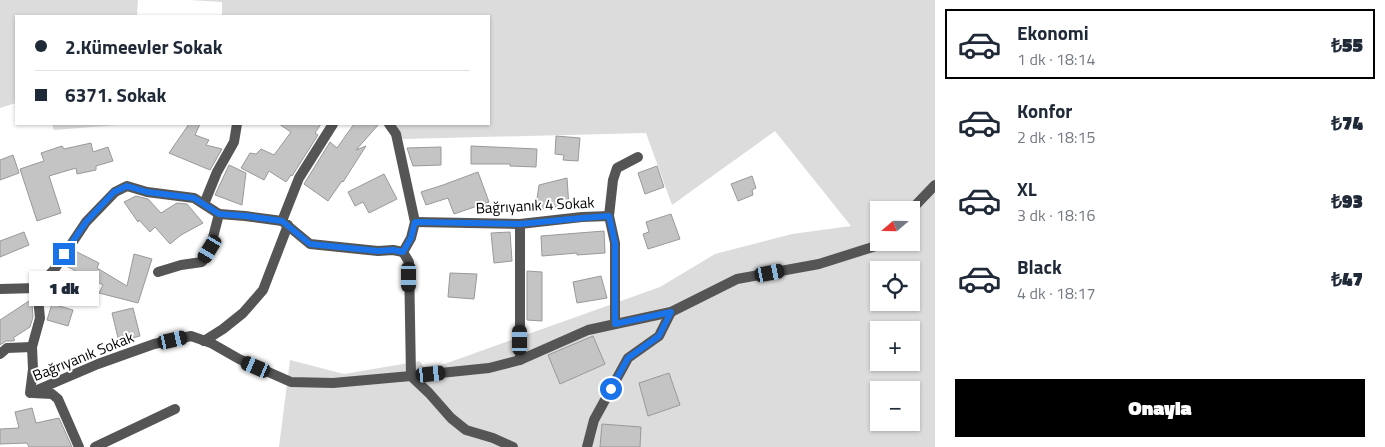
<!DOCTYPE html>
<html lang="tr">
<head>
<meta charset="utf-8">
<style>
	body { margin:0; font-family:"Titillium Web",sans-serif; background:#f2f2f3; color:#1f2937; height:100vh; display:flex; flex-direction:column; font-size:19px; white-space:nowrap }
	* { box-sizing:border-box; margin:0 }
	p { font-size:16px; color:#747a83 }
	.icon { flex:none; width:28px; height:28px; fill:none; stroke:currentColor; stroke-width:2; stroke-linecap:round; stroke-linejoin:round }
	.map { position:relative; flex:1; overflow:hidden }
	.details { display:flex; flex-direction:column; background:#fff; width:450px }
	.details>* { flex:none }
	.top-card { position:absolute; left:15px; top:15px; width:475px; height:110px; border-radius:0px; box-shadow:0 1px 4px #0004; display:grid; align-content:center; height:110px; padding:0 20px; background:#fff }
	.needle { width:32px; rotate:250deg }
	.controls { position:absolute; left:870px; top:201px; display:grid; gap:10px }
	.controls a { display:grid; place-items:center; width:50px; height:50px; border-radius:0px; background:#fff; box-shadow:0 1px 4px #0004; font-size:25px }
	.end { position:absolute; width:22px; height:22px; margin:-11px; border:6px solid #1a73e8; background:#fff; box-shadow:0 0 0 2px #fff }
	.from { border-radius:50% }
	.bubble { position:absolute; height:35px; border-radius:0px; background:#fff; box-shadow:0 1px 4px #0004; font-size:16px; font-weight:800; line-height:35px; text-align:center }
	.car { position:absolute; width:15px; height:30px; margin:-15px -8px; border-radius:6px; box-shadow:0 0 4px 1px #0007; background:linear-gradient(#222 24%,#8ab4d8 0 40%,#222 0 76%,#8ab4d8 0 86%,#222 0) }
	.top-card b { display:flex; align-items:center; gap:18px; height:48px; font-size:19px }
	.top-card b+b { border-top:1px solid #e0e1e3 }
	.top-card i { width:12px; height:12px; background:#1f2937 }
	ul { padding:9px 0 0; list-style:none }
	li { display:flex; align-items:center; gap:15px; height:70px; margin:0 10px 8px; padding:0 10px; border:2px solid transparent; border-radius:0px }
	li div { flex:1 }
	li b { display:block; font-size:19px }
	li em { font-style:normal; font-weight:800 }
	li.current { border-color:#000 }
	li>.icon { width:45px; height:45px; stroke-width:1.5 }
	.cta { display:flex; gap:10px; margin-top:auto; padding:10px 20px }
	.cta a { flex:1; height:58px; border-radius:0px; background:#000; color:#fff; font-size:20px; font-weight:800; line-height:58px; text-align:center }
	main { display:flex; flex:1; min-height:0 }
	.map>svg:first-child { display:block }
</style>
</head>
<body>
<main>
<div class="map">
<svg width="935" height="447" viewBox="0 0 935 447">
	<rect width="100%" height="100%" fill="#fff"/>
	<g fill="#dcdcdc" fill-rule="evenodd">
		<path d="M0 0H138L137 16H16V103L0 108Z"/>
		<path d="M190 0H935V447H279L290 360 344 374 420 361 425 371 660 287 715 254 792 234 851 226 775 131 672 205 646 133 403 139 392 124H489V16H222V2ZM879 210H911V242H879ZM879 270H911V302H879ZM879 330H911V362H879ZM879 390H911V422H879Z"/>
		<path d="M52 124H130L54 130Z"/>
	</g>
	<g fill="#c4c4c4" stroke="#999">
		<path d="M189 124H200L195 135 209 140 206 145 222 149 210 170 169 153Z"/>
		<path d="M279 124H321L315 133 318 135 292 176 291 175 286 182 269 171 264 180 241 168 250 153 256 154 261 149 274 155 291 132Z"/>
		<path d="M354 124H379L356 150 366 146 343 182 342 181 328 201 304 184 330 142 337 148Z"/>
		<path d="M556 136 580 138 578 161 563 160 564 155 555 154Z"/>
		<path d="M91 143 93 152 108 147 113 161 96 166V170L77 174 76 168 49 176 61 213 37 221 20 169 44 161 41 153 62 146 64 149Z"/>
		<path d="M471 146 537 149 536 167 510 166V164H471Z"/>
		<path d="M441 147V165L413 166 407 148Z"/>
		<path d="M13 155 19 173 0 180V160Z"/>
		<path d="M229 165 246 173 242 205 215 195Z"/>
		<path d="M657 166 664 187 645 194 638 173Z"/>
		<path d="M478 172 489 202 454 214 448 198 426 205 421 192 443 185Z"/>
		<path d="M384 174 397 199 369 213 363 202 355 206 348 192Z"/>
		<path d="M752 176 756 188 752 190 753 195 738 201 731 184Z"/>
		<path d="M567 178 569 207H548L547 210 536 206 539 185Z"/>
		<path d="M136 196 148 199 161 213 177 203 187 204 203 223 181 235 170 244 155 227 150 232 139 220 138 222 124 202Z"/>
		<path d="M671 214 680 239 648 249 643 234 649 232 646 222Z"/>
		<path d="M604 231 605 253 577 255V253L542 256 541 236Z"/>
		<path d="M24 232 29 245 0 257V241Z"/>
		<path d="M510 232 512 261 494 263 491 233Z"/>
		<path d="M75 251 99 263 97 268 127 286 134 254 152 259 138 303 99 293 103 285 66 266Z"/>
		<path d="M527 271 542 272V321L527 320Z"/>
		<path d="M450 273 477 274 474 299 448 297Z"/>
		<path d="M601 276 607 298 577 303 573 282Z"/>
		<path d="M29 301 32 304 33 317 30 327 13 338 15 340 13 341H6L0 345V320Z"/>
		<path d="M52 304 73 310 68 326 47 320Z"/>
		<path d="M133 308 140 336 128 339 127 336 118 338 112 313Z"/>
		<path d="M593 336 605 364 560 384 548 355Z"/>
		<path d="M669 373 680 405 648 416 639 383Z"/>
		<path d="M32 408 36 423 59 418 72 447H29L27 443 0 444V429L19 428 15 412Z"/>
		<path d="M602 424 641 427 640 447H600Z"/>
	</g>
	<g fill="none" stroke-linecap="round" stroke-linejoin="round">
		<g stroke="#555" stroke-width="10">
			<path d="M389 124 396 134 415 222 411 238 403 252"/>
			<path d="M204 204 217 172 234 142 237 124"/>
			<path d="M911 210 935 185"/>
			<path d="M609 216 613 180 617 168 638 157"/>
			<path d="M282 221 299 178 333 124"/>
			<path d="M415 222 520 224 582 217 609 216 615 243V324"/>
			<path d="M403 252 409 262 411 376 429 393 451 418 466 430 493 438 513 447"/>
			<path d="M158 272 181 265 202 262 210 249 219 214"/>
			<path d="M37 288 40 318 32 347 33 369 30 393 98 364 154 344 191 336 211 343 239 359 291 382 333 383 411 376 489 368 520 360 588 330 671 312 737 279 819 264 879 245 882 242"/>
			<path d="M0 289 37 288 54 270 86 222 115 192 127 186 147 192 194 198 219 214 245 216 282 221 310 244 378 251 393 250 403 252"/>
			<path d="M204 341 223 329 243 313 263 290 288 225"/>
			<path d="M0 354 7 348 32 347"/>
			<path d="M520 360V224"/>
			<path d="M33 393 52 394 58 399 79 447"/>
			<path d="M95 447 175 409"/>
			<path d="M587 447 594 420 628 358 659 336 671 312"/>
		</g>
	</g>
	<g fill="none" stroke-linecap="round" stroke-linejoin="round">
		<path stroke="#1a73e8" stroke-width="6" d="M64 254 86 222 114 192 127 186 147 192 194 198 219 214 246 216 282 221 310 244 378 251 393 250 403 252 411 238 415 222 520 224 582 218 609 216 615 243V324L671 312 659 336 628 358 611 389"/>
	</g>
	<g text-anchor="middle" dominant-baseline="central" stroke-width="4" stroke-linejoin="round" paint-order="stroke">
		<g font-size="15" fill="#000" stroke="#fff">
			<text transform="translate(535 205) rotate(-3)">Bağrıyanık 4 Sokak</text>
			<text transform="translate(83 356) rotate(-22)">Bağrıyanık Sokak</text>
		</g>
	</g>
</svg>
<div class="controls">
<a><svg class="needle" viewBox="-14 -14 28 28"><path d="M0-13l5 13h-10z" fill="#e53935"/><path d="M0 13l5-13h-10z" fill="#747a83"/></svg></a>
<a><svg class="icon" aria-label="locate" viewBox="0 0 24 24"><circle cx="12" cy="12" r="6"/><path d="M12 2v4M12 18v4M2 12h4M18 12h4"/></svg></a>
<a>+</a>
<a>−</a>
</div>
<i class="end from" style="left:611px;top:389px"></i>
<i class="end" style="left:64px;top:254px"></i>
<div class="bubble" style="left:29px;top:271px;width:70px">1 dk</div>
<i class="car" style="left:210px;top:249px;rotate:211deg"></i>
<i class="car" style="left:770px;top:273px;rotate:79deg"></i>
<i class="car" style="left:409px;top:277px;rotate:180deg"></i>
<i class="car" style="left:173px;top:340px;rotate:77deg"></i>
<i class="car" style="left:520px;top:340px;rotate:0deg"></i>
<i class="car" style="left:256px;top:367px;rotate:293deg"></i>
<i class="car" style="left:431px;top:374px;rotate:84deg"></i>
<div class="top-card">
<b><i class="from"></i>2.Kümeevler Sokak</b>
<b><i></i>6371. Sokak</b>
</div>
</div>
<section class="details">
<ul>
<li class="current"><svg class="icon" aria-label="car" viewBox="0 0 24 24"><path d="M5 17H2v-5l4-1 3-4h7l3 4 3 1v5h-3M9 17h6M6 11h13"/><circle cx="7" cy="17" r="2"/><circle cx="17" cy="17" r="2"/></svg><div><b>Ekonomi</b><p>1 dk · 18:14</p></div><em>₺55</em></li>
<li><svg class="icon" aria-label="car" viewBox="0 0 24 24"><path d="M5 17H2v-5l4-1 3-4h7l3 4 3 1v5h-3M9 17h6M6 11h13"/><circle cx="7" cy="17" r="2"/><circle cx="17" cy="17" r="2"/></svg><div><b>Konfor</b><p>2 dk · 18:15</p></div><em>₺74</em></li>
<li><svg class="icon" aria-label="car" viewBox="0 0 24 24"><path d="M5 17H2v-5l4-1 3-4h7l3 4 3 1v5h-3M9 17h6M6 11h13"/><circle cx="7" cy="17" r="2"/><circle cx="17" cy="17" r="2"/></svg><div><b>XL</b><p>3 dk · 18:16</p></div><em>₺93</em></li>
<li><svg class="icon" aria-label="car" viewBox="0 0 24 24"><path d="M5 17H2v-5l4-1 3-4h7l3 4 3 1v5h-3M9 17h6M6 11h13"/><circle cx="7" cy="17" r="2"/><circle cx="17" cy="17" r="2"/></svg><div><b>Black</b><p>4 dk · 18:17</p></div><em>₺47</em></li>
</ul>
<div class="cta"><a>Onayla</a></div>
</section>
</main>
</body>
</html>
